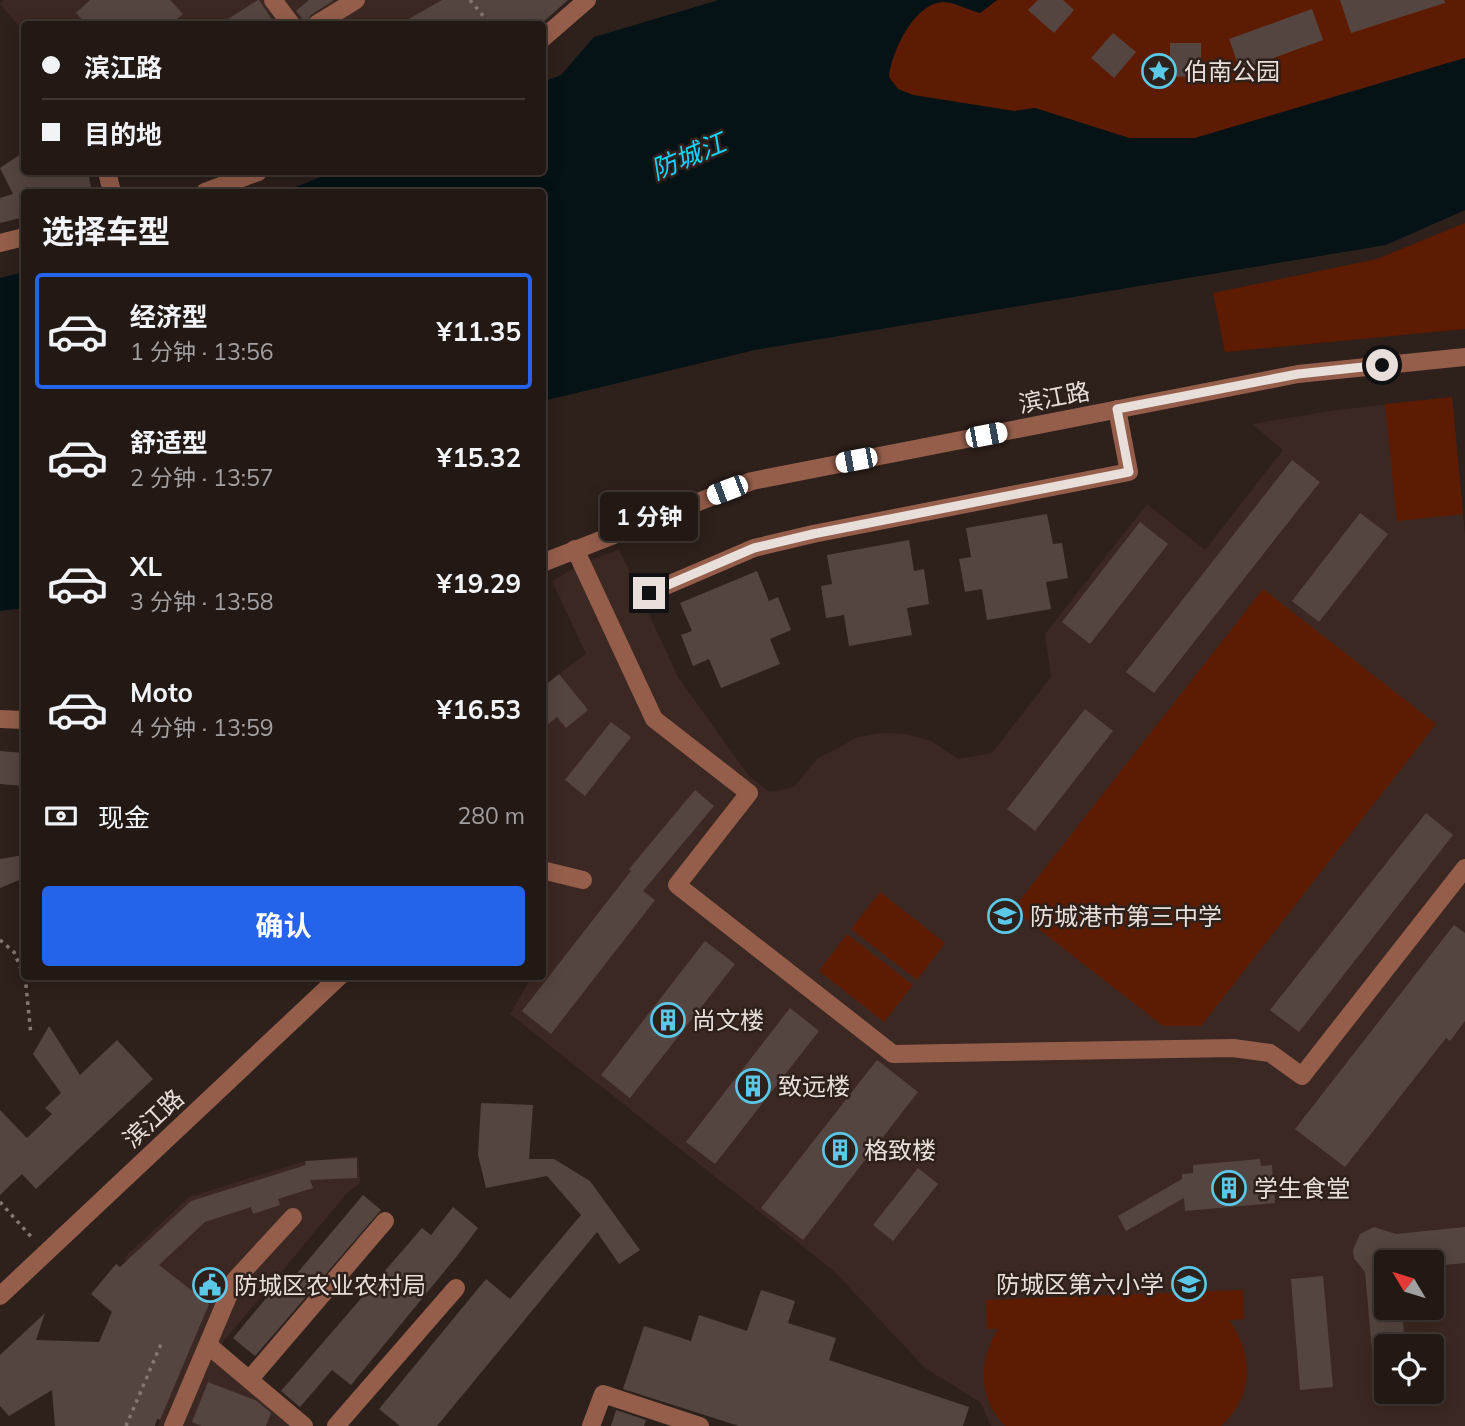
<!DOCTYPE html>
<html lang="zh">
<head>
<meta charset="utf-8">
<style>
	body { margin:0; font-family:Mulish,"Noto Sans SC",sans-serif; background:#2e2522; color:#f1f3f6; height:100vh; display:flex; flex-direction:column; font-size:26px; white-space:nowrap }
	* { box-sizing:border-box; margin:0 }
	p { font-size:23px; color:#a2a0a0 }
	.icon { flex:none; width:38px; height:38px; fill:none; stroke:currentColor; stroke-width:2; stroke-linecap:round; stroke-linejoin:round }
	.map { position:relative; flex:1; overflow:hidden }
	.side { position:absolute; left:21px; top:189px; width:525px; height:791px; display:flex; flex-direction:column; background:#221814; border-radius:7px; box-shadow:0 4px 18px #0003,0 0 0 2px #3f3734 }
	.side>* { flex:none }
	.hud { position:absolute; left:21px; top:21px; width:525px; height:154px; border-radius:7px; box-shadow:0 4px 18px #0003,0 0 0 2px #3f3734; display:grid; align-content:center; height:154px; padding:0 21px; background:#221814 }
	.needle { width:46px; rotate:308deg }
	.fabs { position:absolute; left:1374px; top:1250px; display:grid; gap:14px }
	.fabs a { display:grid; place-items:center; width:70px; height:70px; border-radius:7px; background:#221814; box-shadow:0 4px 18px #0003,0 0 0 2px #3f3734; font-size:35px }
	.end { position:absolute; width:32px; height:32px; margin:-16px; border:9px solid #e8deda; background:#111; box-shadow:0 0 0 4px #111 }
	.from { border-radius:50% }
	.bubble { position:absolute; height:49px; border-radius:7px; background:#221814; box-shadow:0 4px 18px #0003,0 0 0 2px #3f3734; font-size:23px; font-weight:700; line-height:49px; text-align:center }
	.car { position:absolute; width:21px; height:42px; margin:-21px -10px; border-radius:9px; box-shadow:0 0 5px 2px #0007; background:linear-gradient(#fff 24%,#345 0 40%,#fff 0 76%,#345 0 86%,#fff 0) }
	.hud b { display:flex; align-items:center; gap:24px; height:66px; font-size:26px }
	.hud b+b { border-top:2px solid #3f3734 }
	.hud i { width:18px; height:18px; background:#f1f3f6 }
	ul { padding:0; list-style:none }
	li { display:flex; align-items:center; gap:21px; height:116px; margin:0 14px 10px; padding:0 7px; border:4px solid transparent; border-radius:7px }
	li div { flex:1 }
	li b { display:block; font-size:26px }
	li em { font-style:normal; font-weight:700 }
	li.active { border-color:#2563eb }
	li>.icon { width:63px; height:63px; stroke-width:1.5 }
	h2 { padding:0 21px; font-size:32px; line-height:84px }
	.pay { display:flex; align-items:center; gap:18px; height:77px; padding:0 21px; font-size:26px }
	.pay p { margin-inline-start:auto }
	.button { display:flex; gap:14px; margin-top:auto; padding:14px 21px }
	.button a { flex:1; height:80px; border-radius:7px; background:#2563eb; color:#fff; font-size:28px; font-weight:700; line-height:80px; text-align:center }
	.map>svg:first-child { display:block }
</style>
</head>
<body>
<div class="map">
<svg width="1465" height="1426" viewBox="0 0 1465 1426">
	<rect width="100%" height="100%" fill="#2e201b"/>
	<g fill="#3c2822" fill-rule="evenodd">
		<path d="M4 0H465L479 16 465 24H24V41L19 26 0 4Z"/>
		<path d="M1452 397 1465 534V1426H991L980 1402 925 1368 834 1271 510 1014 532 977 542 976 543 960 546 954 543 686 586 654 552 581 582 564 619 549 678 677 749 776 770 792 794 787 817 759 858 737 882 733 906 734 931 741 958 759 992 753 1051 677 1045 634 1147 504 1205 550 1283 450 1252 424 1337 410ZM1386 1262H1432V1307H1386ZM1386 1346H1432V1391H1386Z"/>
		<path d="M358 1156 360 1183 348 1192 219 1347 304 1426H158L160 1420 135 1410 177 1312 124 1258 189 1197 302 1162Z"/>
	</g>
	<g fill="#5d1c02">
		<path d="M997 0H1465V58L1195 138H1129L1035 108 1014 111 913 95 898 89 889 77C891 53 914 3 943 2 954 2 969 10 980 13Z"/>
		<path d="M1465 223V329L1225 352 1213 293 1377 259Z"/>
		<path d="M1452 397 1463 514 1397 521 1385 404Z"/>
		<path d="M1263 589 1436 724 1201 1026H1163L1013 909Z"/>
		<path d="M880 892 945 943 917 980 851 929Z"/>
		<path d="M847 934 913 985 884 1022 819 971Z"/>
		<path d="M1243 1290 1244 1319 1229 1320C1254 1354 1254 1397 1221 1426H1005C978 1398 978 1361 998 1329H987L986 1300Z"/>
	</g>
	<g fill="#051317">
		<path d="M719 0H997L980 13C969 10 954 2 943 2 914 3 891 53 889 77L898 89 913 95 1014 111 1035 108 1129 138H1195L1465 58V210L1386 245 755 350 543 401 542 192H283L333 172H542L543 82 561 75 594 37Z"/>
		<path d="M24 272V608L0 611V278Z"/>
	</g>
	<g fill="#554540">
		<path d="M90 0H170L183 14 171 24H86L76 13Z"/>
		<path d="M259 0 275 24H220L258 0Z"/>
		<path d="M309 0H334L311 15 306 23 296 11Z"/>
		<path d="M442 0H568L541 24H400Z"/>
		<path d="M1038 0H1063L1074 10 1054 33 1028 10Z"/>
		<path d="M1340 0H1444L1445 3 1351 33Z"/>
		<path d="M1312 9 1323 40 1240 70 1229 39Z"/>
		<path d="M1113 33 1136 52 1114 78 1091 58Z"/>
		<path d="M1170 43H1201V76L1170 77Z"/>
		<path d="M24 152V172H88L92 192H24V217L0 223V198L13 194 0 168Z"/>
		<path d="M1292 460 1320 482 1154 693 1126 672Z"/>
		<path d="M1360 513 1388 534 1319 622 1292 601Z"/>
		<path d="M1047 514 1053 544 1062 543 1068 578 1046 582 1051 609 987 620 982 589 965 592 959 559 971 557 966 528Z"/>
		<path d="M1140 522 1168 544 1090 644 1062 622Z"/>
		<path d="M909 540 914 571 924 569 929 604 907 608 912 635 849 646 844 615 826 618 821 586 832 584 827 555Z"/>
		<path d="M757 571 769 601 778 597 791 630 770 639 780 664 721 688 709 659 693 666 681 635 692 631 680 603Z"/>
		<path d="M559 674 588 710 566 728 557 717 542 729V688Z"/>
		<path d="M1085 709 1113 731 1035 831 1007 809Z"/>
		<path d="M611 722 631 737 585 796 565 780Z"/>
		<path d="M0 751 24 753V786L0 784Z"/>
		<path d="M695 790 714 806 643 891 655 900 551 1034 522 1011 631 871 629 869Z"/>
		<path d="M1426 813 1453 835 1299 1032 1270 1010Z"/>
		<path d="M24 855V878L0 888V859Z"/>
		<path d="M1454 925 1465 933V1021L1450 1041 1446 1038 1345 1167 1295 1129Z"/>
		<path d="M705 941 735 964 630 1098 601 1075Z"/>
		<path d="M790 1008 819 1031 715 1164 686 1142Z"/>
		<path d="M49 1026 80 1075 117 1040 153 1079 36 1189 22 1174 0 1195V1110L27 1138 52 1114 45 1108 61 1093 33 1054Z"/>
		<path d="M877 1060 918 1092 803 1240 761 1208Z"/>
		<path d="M481 1103 533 1105 529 1159H554L590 1181 640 1250 619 1264 597 1232 437 1426H400L379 1409 486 1279 510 1299 581 1215 547 1176 486 1188 478 1155Z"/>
		<path d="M357 1158V1178L310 1180 313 1188 278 1199 280 1205 253 1214 251 1207 205 1222 159 1265 209 1304 160 1420 157 1419 155 1426H55L52 1390 9 1416 0 1406V1355L45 1313 36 1340 99 1342 112 1312 91 1294 116 1264 120 1267 191 1201 306 1165 305 1161Z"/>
		<path d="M1260 1159 1261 1166 1272 1165 1275 1203 1185 1211 1184 1198 1126 1231 1118 1216 1182 1179V1174L1193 1173V1165Z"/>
		<path d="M918 1168 938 1184 893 1241 873 1225Z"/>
		<path d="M363 1195 381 1210 255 1356 233 1338 282 1279 288 1284Z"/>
		<path d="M453 1207 478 1228 457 1256 351 1385 332 1370 300 1407 281 1391 422 1228 431 1235Z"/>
		<path d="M1374 1227 1396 1234 1465 1227V1263L1432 1266V1262H1386V1307H1402L1405 1346H1386V1383L1375 1384 1365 1272 1354 1258 1353 1250 1360 1234Z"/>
		<path d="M1323 1276 1333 1387 1300 1390 1291 1279Z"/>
		<path d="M761 1290 795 1301 788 1323 836 1338 829 1360 969 1407 963 1426H739L623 1389 644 1326 691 1341 699 1315 747 1331Z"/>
		<path d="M208 1382 257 1401 271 1413 266 1426H202L192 1422Z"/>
		<path d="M616 1410 646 1420 644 1426H611Z"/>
	</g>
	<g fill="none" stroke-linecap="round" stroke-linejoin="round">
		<g stroke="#857874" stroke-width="3.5" stroke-dasharray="3.5 5" stroke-linecap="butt">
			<path d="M470 0 490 24"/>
			<path d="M0 940 14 952 24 976"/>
			<path d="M25 976 31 1035"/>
			<path d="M0 1202 34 1240"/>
			<path d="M126 1426 161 1344"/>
		</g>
		<g stroke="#955e4b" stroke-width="18">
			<path d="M273 0 291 24"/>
			<path d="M317 24 356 0"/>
			<path d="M542 39 587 0"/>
			<path d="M107 172 112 192"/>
			<path d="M205 192 258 172"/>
			<path d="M0 243 24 237"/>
			<path d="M575 549 654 719 749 793 677 885 893 1054 1233 1048 1270 1053 1302 1076 1465 868"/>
			<path d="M542 563 752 481 1298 374 1465 357"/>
			<path d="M649 593 754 548 813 534 1129 472 1117 409"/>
			<path d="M0 719 24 720"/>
			<path d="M542 870 583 880"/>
			<path d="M0 1296 340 976"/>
			<path d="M208 1345 304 1426"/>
			<path d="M250 1379 385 1221"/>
			<path d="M173 1426 235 1280 293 1217"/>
			<path d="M336 1426 456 1288"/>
			<path d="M591 1426 603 1394 700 1426"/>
		</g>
	</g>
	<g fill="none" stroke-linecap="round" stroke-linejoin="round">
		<path stroke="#e8deda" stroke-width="9" d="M649 593 754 548 813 534 1129 472 1117 409 1298 374 1382 365"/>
	</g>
	<defs>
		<g id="sight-ring" transform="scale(1.75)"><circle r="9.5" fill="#2e201b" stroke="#5bc8e7" stroke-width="1.5"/><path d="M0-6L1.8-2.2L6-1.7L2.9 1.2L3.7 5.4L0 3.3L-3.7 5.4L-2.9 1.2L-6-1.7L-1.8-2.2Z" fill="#5bc8e7"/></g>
		<g id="school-ring" transform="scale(1.75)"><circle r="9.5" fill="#2e201b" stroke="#5bc8e7" stroke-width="1.5"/><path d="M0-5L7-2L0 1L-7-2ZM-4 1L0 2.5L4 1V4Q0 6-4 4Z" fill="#5bc8e7"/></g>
		<g id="building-ring" transform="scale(1.75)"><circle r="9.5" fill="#2e201b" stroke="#5bc8e7" stroke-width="1.5"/><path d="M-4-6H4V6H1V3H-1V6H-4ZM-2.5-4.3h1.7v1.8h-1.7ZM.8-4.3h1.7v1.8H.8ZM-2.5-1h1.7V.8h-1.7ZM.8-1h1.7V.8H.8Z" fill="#5bc8e7"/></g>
		<g id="civic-ring" transform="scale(1.75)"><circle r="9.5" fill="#2e201b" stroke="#5bc8e7" stroke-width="1.5"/><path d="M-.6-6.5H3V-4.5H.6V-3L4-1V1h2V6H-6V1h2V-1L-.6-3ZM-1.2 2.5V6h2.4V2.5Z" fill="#5bc8e7"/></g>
	</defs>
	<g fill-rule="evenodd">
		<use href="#sight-ring" x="1159" y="71"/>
		<use href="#school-ring" x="1005" y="916"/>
		<use href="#building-ring" x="668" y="1020"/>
		<use href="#building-ring" x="753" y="1086"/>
		<use href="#building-ring" x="840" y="1150"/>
		<use href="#building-ring" x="1229" y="1188"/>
		<use href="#school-ring" x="1189" y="1284"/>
		<use href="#civic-ring" x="210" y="1285"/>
	</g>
	<g text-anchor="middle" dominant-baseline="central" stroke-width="5" stroke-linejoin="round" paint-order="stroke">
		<g font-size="24" fill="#e8deda" stroke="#2e201b" text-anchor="start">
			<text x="1184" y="71">伯南公园</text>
			<text x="1030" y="916">防城港市第三中学</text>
			<text x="692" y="1020">尚文楼</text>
			<text x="778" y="1086">致远楼</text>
			<text x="864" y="1150">格致楼</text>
			<text x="1254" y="1188">学生食堂</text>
			<text x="1164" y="1284" text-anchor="end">防城区第六小学</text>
			<text x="234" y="1285">防城区农业农村局</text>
		</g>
		<g font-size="24" fill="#e8deda" stroke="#2e201b">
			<text transform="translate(1054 397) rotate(-11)">滨江路</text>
			<text transform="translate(153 1118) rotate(-43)">滨江路</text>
		</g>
		<g font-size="26" font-style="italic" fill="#17d3fe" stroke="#2e201b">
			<text transform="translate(688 156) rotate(-23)">防城江</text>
		</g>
	</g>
</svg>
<div class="fabs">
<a><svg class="needle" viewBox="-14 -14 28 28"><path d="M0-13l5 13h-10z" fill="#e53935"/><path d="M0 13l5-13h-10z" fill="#a2a0a0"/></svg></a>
<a><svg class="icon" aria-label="locate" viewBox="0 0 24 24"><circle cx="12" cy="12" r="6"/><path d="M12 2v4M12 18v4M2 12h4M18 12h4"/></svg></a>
</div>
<i class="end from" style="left:1382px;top:365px"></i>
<i class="end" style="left:649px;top:593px"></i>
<div class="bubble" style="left:600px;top:492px;width:98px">1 分钟</div>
<i class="car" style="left:986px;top:435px;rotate:79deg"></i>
<i class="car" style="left:856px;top:460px;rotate:259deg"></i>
<i class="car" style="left:727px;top:490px;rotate:249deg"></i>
<div class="hud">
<b><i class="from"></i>滨江路</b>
<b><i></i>目的地</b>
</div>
<section class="side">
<h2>选择车型</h2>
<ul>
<li class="active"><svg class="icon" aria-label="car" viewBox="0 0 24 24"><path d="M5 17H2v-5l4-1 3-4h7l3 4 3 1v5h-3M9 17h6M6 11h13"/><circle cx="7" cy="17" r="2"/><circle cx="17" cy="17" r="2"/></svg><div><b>经济型</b><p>1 分钟 · 13:56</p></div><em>¥11.35</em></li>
<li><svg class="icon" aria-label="car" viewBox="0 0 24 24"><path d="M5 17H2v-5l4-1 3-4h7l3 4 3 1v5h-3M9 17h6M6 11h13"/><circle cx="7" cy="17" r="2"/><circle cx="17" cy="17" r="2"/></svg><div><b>舒适型</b><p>2 分钟 · 13:57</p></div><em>¥15.32</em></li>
<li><svg class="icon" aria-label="car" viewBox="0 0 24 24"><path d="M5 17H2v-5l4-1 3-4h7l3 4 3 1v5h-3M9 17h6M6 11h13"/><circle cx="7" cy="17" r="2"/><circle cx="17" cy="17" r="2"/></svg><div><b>XL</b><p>3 分钟 · 13:58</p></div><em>¥19.29</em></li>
<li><svg class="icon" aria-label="car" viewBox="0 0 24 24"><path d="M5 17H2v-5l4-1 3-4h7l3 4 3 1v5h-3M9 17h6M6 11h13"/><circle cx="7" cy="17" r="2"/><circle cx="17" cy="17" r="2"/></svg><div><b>Moto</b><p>4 分钟 · 13:59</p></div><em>¥16.53</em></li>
</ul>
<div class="pay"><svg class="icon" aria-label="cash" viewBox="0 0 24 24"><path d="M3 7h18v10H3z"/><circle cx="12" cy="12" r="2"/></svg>现金<p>280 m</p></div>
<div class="button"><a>确认</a></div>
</section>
</div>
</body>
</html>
